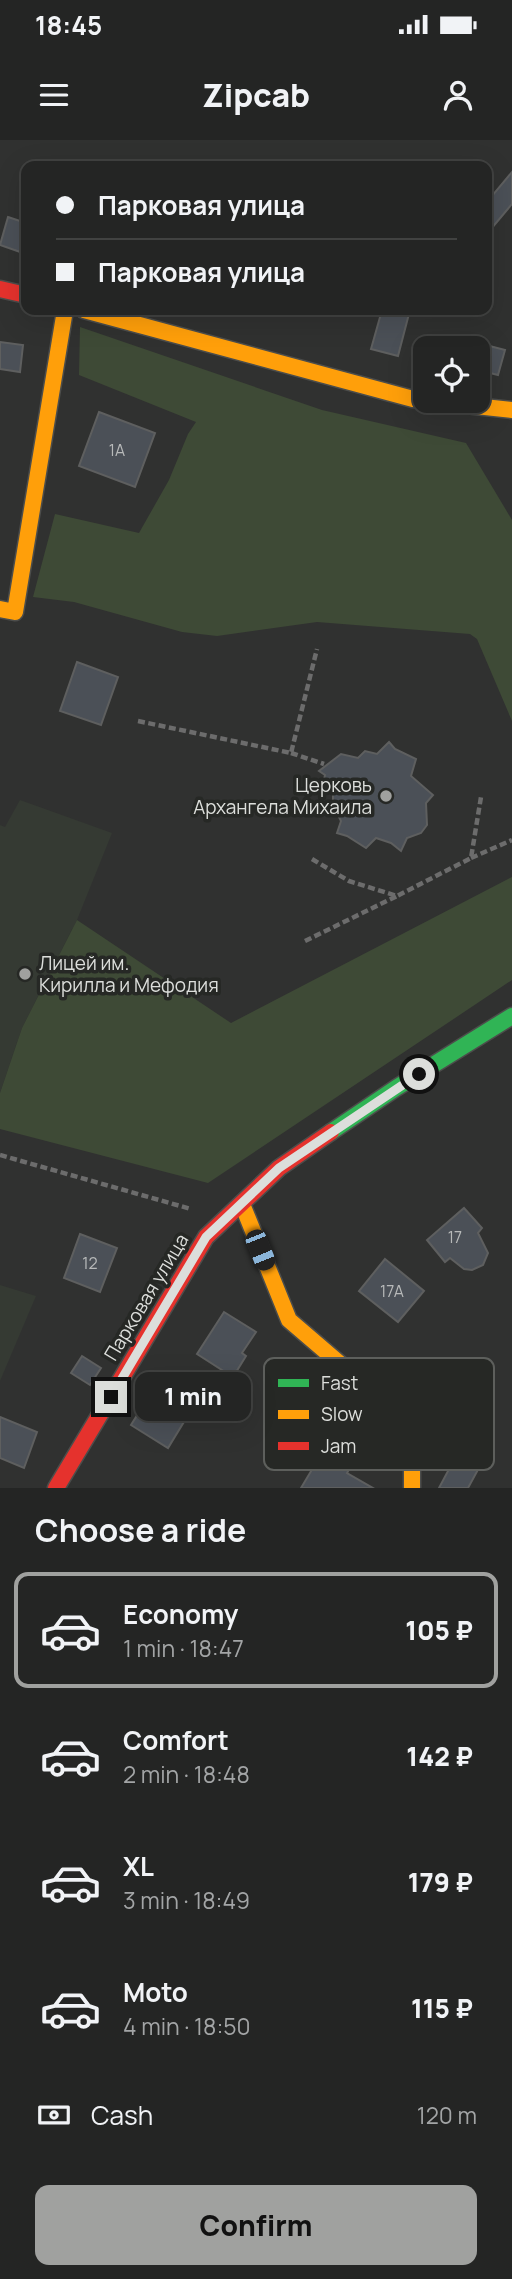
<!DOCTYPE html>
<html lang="en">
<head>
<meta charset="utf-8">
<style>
	body { margin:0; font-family:Manrope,sans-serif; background:#2c2d2c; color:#f1f3f6; height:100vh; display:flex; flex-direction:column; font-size:26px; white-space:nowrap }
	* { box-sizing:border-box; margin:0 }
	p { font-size:23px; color:#a3a5a6 }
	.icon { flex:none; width:38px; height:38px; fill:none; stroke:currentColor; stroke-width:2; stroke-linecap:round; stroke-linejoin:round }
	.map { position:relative; height:1348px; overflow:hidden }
	.details { display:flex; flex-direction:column; background:#242524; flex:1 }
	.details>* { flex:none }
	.top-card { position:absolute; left:21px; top:21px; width:471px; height:154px; border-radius:14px; box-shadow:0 7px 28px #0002,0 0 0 2px #414241; display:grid; align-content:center; height:154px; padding:0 35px; background:#242524 }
	.buttons { position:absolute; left:413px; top:196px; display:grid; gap:14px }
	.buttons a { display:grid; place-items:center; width:77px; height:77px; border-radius:14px; background:#242524; box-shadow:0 7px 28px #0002,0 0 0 2px #414241; font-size:35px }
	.end { position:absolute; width:32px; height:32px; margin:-16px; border:9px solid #dcdedb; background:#111; box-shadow:0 0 0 4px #111 }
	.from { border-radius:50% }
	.bubble { position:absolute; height:49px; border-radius:14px; background:#242524; box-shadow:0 7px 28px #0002,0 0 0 2px #414241; font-size:23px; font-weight:800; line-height:49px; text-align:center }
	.car { position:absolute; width:21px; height:42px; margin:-21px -10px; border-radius:9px; box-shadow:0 0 5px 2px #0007; background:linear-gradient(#222 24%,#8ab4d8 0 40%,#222 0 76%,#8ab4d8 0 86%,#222 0) }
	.top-card b { display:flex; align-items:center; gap:24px; height:66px; font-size:26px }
	.top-card b+b { border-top:2px solid #414241 }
	.top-card i { width:18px; height:18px; background:#f1f3f6 }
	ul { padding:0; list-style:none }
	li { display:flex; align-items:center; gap:21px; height:116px; margin:0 14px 10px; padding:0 21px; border:4px solid transparent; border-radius:14px }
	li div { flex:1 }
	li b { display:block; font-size:26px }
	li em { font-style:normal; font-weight:800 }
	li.on { border-color:#a0a19f }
	li>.icon { width:63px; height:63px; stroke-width:1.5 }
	h2 { padding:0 35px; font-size:32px; line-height:84px }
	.pay { display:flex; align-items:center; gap:18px; height:77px; padding:0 35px; font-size:26px }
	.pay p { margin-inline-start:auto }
	.button { display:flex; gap:14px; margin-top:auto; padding:14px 35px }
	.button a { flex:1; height:80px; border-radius:14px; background:#a0a19f; color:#111; font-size:28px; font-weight:800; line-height:80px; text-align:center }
	.status { display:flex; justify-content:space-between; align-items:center; height:49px; padding:0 35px; background:#242524; direction:ltr }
	.status svg { height:19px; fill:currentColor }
	header { display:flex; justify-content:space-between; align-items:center; height:91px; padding:0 35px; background:#242524; font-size:32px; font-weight:800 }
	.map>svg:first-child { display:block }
</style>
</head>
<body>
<div class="status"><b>18:45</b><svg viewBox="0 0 49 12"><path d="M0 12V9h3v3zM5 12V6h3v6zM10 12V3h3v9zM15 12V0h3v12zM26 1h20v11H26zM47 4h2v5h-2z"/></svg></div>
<header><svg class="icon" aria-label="menu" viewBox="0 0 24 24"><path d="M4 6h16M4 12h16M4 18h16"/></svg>Zipcab<svg class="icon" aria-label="person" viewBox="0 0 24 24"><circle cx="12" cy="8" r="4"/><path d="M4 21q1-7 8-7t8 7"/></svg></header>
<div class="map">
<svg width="512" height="1348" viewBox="0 0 512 1348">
	<rect width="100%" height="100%" fill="#303130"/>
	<g fill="#353a33">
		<path d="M20 660 112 693 77 780 22 888 0 953V685L5 687Z"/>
		<path d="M0 1145 36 1156 0 1241Z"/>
	</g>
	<g fill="#3e4a36">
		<path d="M80 187 322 270 466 303 512 380V581L477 499 470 494 317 482 217 496 182 492 74 462 33 457 55 374 139 393 169 340 188 294 196 282 79 235Z"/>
		<path d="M512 737V840L208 1043 0 989V953L22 888 77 780 231 883Z"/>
	</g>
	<g fill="#4b5057" stroke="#5e5f5f" stroke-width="2">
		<path d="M512 32V64L486 95V63Z"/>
		<path d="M8 77 26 83V114L0 105Z"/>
		<path d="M382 170H410L398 216 371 209Z"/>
		<path d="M0 202 23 205 20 232 0 229Z"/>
		<path d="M478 203 505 210 498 235 478 230Z"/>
		<path d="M99 272 155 293 135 347 79 326Z"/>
		<path d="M77 522 118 537 101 585 60 571Z"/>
		<path d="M389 602 395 609 416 619 411 636 433 655 426 663 427 685 421 693 407 698 401 711 391 703 376 698 366 708 347 696 337 693 341 681 333 665V647L323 645 325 635 319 631 341 614 358 618 365 611 377 614Z"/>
		<path d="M464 1068 482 1088 478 1093 488 1113 483 1125 472 1130 464 1129 450 1118 445 1122 427 1100Z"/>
		<path d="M80 1094 117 1108 100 1152 64 1138Z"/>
		<path d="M385 1119 424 1151 398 1182 359 1151Z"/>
		<path d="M224 1172 256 1192 242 1213 246 1216 233 1237 197 1214Z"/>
		<path d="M82 1216 101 1228 90 1245 71 1233Z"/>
		<path d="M156 1245 193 1267 168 1308 131 1285Z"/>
		<path d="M0 1277 37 1292 24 1328 0 1318Z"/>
		<path d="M326 1306 353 1322 347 1333 373 1348H301Z"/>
		<path d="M457 1314 480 1326 468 1348H439Z"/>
	</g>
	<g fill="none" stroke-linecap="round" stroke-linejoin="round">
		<g stroke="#4c4d4b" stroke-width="19">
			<path id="fast" d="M331 992 396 948 512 876"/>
		</g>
		<g stroke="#4c4d4b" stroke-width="19">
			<g id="slow">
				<path d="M84 170 413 259 425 260"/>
				<path d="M428 261 512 270"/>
				<path d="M0 469 15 472 65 170"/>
				<path d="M242 1064 289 1180 388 1265 412 1302V1348"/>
			</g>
		</g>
		<g stroke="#4c4d4b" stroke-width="19">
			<g id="jam">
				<path d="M0 149 26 155"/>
				<path d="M56 1348 206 1097 279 1028 331 992"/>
			</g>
		</g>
		<g stroke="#6c6c6c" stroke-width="4.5" stroke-dasharray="7 3.5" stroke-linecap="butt">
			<path d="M138 581 291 613 317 509"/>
			<path d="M291 613 324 624"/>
			<path d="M471 718 512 700"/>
			<path d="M312 719 349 741 397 756 471 718 481 657"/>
			<path d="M305 801 397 756"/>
			<path d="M0 1015 191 1069"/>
		</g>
		<use href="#fast" stroke="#30b455" stroke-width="16"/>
		<use href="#slow" stroke="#ff9f0a" stroke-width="16"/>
		<use href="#jam" stroke="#e5322d" stroke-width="16"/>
	</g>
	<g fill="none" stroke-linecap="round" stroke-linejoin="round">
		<path stroke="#dcdedb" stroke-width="9" d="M111 1257 206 1097 279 1028 419 934"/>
	</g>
	<g fill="#a0a19f" stroke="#262825" stroke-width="2.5">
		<circle cx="386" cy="656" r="7"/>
		<circle cx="25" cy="834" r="7"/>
	</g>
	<g text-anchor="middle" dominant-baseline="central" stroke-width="7" stroke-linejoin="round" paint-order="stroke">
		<g font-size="16" fill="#b8baba">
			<text x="117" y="310">1А</text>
			<text x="455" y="1097">17</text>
			<text x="90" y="1123">12</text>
			<text x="392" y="1151">17А</text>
		</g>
		<g font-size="19" fill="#dcdedb" stroke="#262825" text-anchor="end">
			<text x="372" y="645">Церковь<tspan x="372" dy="22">Архангела Михаила</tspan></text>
			<text x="39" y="823" text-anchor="start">Лицей им.<tspan x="39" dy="22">Кирилла и Мефодия</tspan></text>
		</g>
		<g font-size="19" fill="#dcdedb" stroke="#262825">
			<text transform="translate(146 1157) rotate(-59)">Парковая улица</text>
		</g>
	</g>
	<rect x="264" y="1218" width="230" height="112" rx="10" fill="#262825" stroke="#5d5f5c" stroke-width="2"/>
	<rect x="278" y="1239" width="31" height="8" fill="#30b455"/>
	<rect x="278" y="1270" width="31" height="9" fill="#ff9f0a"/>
	<rect x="278" y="1302" width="31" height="8" fill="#e5322d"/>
	<g font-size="19" fill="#dcdedb">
		<text x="321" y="1250">Fast</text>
		<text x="321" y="1281">Slow</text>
		<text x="321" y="1313">Jam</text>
	</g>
</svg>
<div class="buttons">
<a><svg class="icon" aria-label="locate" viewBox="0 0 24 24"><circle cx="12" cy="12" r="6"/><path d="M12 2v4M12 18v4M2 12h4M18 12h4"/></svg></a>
</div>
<i class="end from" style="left:419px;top:934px"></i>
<i class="end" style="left:111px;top:1257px"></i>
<div class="bubble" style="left:135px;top:1232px;width:116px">1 min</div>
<i class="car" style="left:260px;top:1110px;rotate:158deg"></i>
<div class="top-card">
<b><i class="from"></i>Парковая улица</b>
<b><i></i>Парковая улица</b>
</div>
</div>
<section class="details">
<h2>Choose a ride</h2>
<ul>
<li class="on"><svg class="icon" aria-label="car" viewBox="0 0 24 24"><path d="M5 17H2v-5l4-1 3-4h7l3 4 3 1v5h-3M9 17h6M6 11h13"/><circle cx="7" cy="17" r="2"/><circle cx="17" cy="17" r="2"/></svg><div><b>Economy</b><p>1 min · 18:47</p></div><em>105 ₽</em></li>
<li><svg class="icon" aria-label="car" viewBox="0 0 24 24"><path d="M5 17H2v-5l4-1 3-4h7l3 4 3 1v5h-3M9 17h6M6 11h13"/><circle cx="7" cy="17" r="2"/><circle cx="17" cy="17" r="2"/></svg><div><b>Comfort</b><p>2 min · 18:48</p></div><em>142 ₽</em></li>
<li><svg class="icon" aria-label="car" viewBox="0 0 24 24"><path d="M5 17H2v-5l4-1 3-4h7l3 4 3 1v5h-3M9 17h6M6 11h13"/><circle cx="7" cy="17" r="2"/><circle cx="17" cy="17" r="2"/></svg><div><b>XL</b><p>3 min · 18:49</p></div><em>179 ₽</em></li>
<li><svg class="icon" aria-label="car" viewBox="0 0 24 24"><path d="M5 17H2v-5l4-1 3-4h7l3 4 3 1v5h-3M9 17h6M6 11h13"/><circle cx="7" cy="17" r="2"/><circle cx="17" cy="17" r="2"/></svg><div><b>Moto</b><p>4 min · 18:50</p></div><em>115 ₽</em></li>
</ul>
<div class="pay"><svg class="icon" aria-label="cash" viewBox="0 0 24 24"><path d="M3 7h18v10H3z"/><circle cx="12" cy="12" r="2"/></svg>Cash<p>120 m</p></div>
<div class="button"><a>Confirm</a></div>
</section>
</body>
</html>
